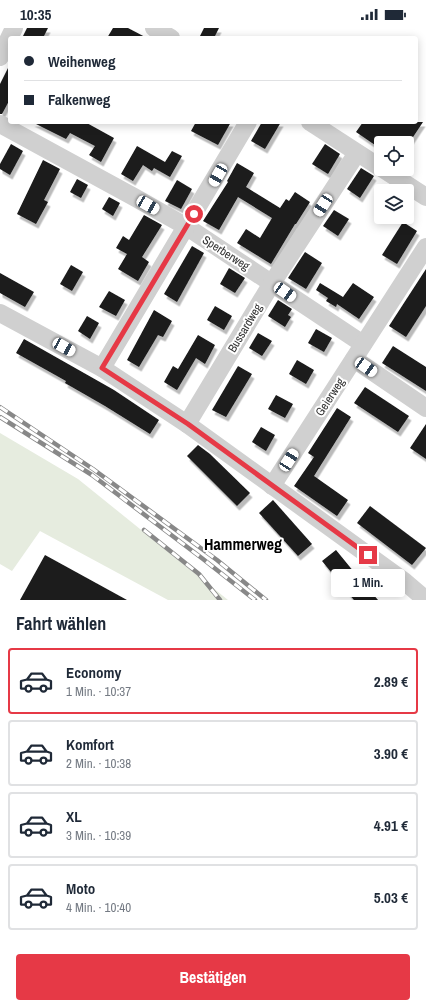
<!DOCTYPE html>
<html lang="de">
<head>
<meta charset="utf-8">
<style>
	body { margin:0; font-family:"Archivo Narrow",sans-serif; background:#f2f2f3; color:#1f2937; height:100vh; display:flex; flex-direction:column; font-size:15px; white-space:nowrap }
	* { box-sizing:border-box; margin:0 }
	p { font-size:13px; color:#747a83 }
	.icon { flex:none; width:22px; height:22px; fill:none; stroke:currentColor; stroke-width:2; stroke-linecap:round; stroke-linejoin:round }
	.map { position:relative; height:572px; overflow:hidden }
	.side { display:flex; flex-direction:column; background:#fff; flex:1 }
	.side>* { flex:none }
	.hud { position:absolute; left:8px; top:8px; width:410px; height:88px; border-radius:4px; box-shadow:0 2px 10px #0003; display:grid; align-content:center; height:88px; padding:0 16px; background:#fff }
	.controls { position:absolute; left:374px; top:108px; display:grid; gap:8px }
	.controls a { display:grid; place-items:center; width:40px; height:40px; border-radius:4px; background:#fff; box-shadow:0 2px 10px #0003; font-size:20px }
	.end { position:absolute; width:18px; height:18px; margin:-9px; border:5px solid #e63946; background:#fff; box-shadow:0 0 0 2px #fff }
	.from { border-radius:50% }
	.bubble { position:absolute; height:28px; border-radius:4px; background:#fff; box-shadow:0 2px 10px #0003; font-size:13px; font-weight:800; line-height:28px; text-align:center }
	.car { position:absolute; width:12px; height:24px; margin:-12px -6px; border-radius:5px; box-shadow:0 0 3px 1px #0007; background:linear-gradient(#fff 24%,#345 0 40%,#fff 0 76%,#345 0 86%,#fff 0) }
	.hud b { display:flex; align-items:center; gap:14px; height:38px; font-size:15px }
	.hud b+b { border-top:1px solid #e0e1e3 }
	.hud i { width:10px; height:10px; background:#1f2937 }
	ul { padding:0; list-style:none }
	li { display:flex; align-items:center; gap:12px; height:66px; margin:0 8px 6px; padding:0 8px; border:2px solid #e0e1e3; border-radius:4px }
	li div { flex:1 }
	li b { display:block; font-size:15px }
	li em { font-style:normal; font-weight:800 }
	li.on { border-color:#e63946 }
	li>.icon { width:36px; height:36px; stroke-width:1.5 }
	h2 { padding:0 16px; font-size:18px; line-height:48px }
	.primary-button { display:flex; gap:8px; margin-top:auto; padding:8px 16px }
	.primary-button a { flex:1; height:46px; border-radius:4px; background:#e63946; color:#fff; font-size:16px; font-weight:800; line-height:46px; text-align:center }
	.status { display:flex; justify-content:space-between; align-items:center; height:28px; padding:0 20px; background:#fff; direction:ltr }
	.status svg { height:11px; fill:currentColor }
	.map>svg:first-child { display:block }
</style>
</head>
<body>
<div class="status"><b>10:35</b><svg viewBox="0 0 49 12"><path d="M0 12V9h3v3zM5 12V6h3v6zM10 12V3h3v9zM15 12V0h3v12zM26 1h20v11H26zM47 4h2v5h-2z"/></svg></div>
<div class="map">
<svg width="426" height="572" viewBox="0 0 426 572">
	<defs>
		<filter id="shadow"><feDropShadow dx="2.5" dy="4.5" stdDeviation="0" flood-color="#0004"/></filter>
	</defs>
	<rect width="100%" height="100%" fill="#fff"/>
	<path fill="#e6ecdf" d="M0 405 78 451 228 572H168L40 503 12 543 0 536Z"/>
	<g fill="#1a1a1a" filter="url(#shadow)">
		<path d="M27 0H48L43 10H22Z"/>
		<path d="M113 0H128L147 10H107Z"/>
		<path d="M204 0H219L214 10H199Z"/>
		<path d="M10 36V71L2 86H0V56Z"/>
		<path d="M32 94H85L114 110 101 134 89 127 95 118 70 105 66 111Z"/>
		<path d="M196 94H231L218 117 191 103Z"/>
		<path d="M262 94H281L265 121 251 113Z"/>
		<path d="M363 94H423L409 115H377L375 117 356 104Z"/>
		<path d="M11 116 23 123 10 147 0 141V136Z"/>
		<path d="M325 116 340 126 328 146 312 136Z"/>
		<path d="M137 118 165 134 172 123 182 128 170 149 154 140 152 143 143 137 133 153 121 146Z"/>
		<path d="M43 132 60 141 44 172 48 174 36 196 17 186Z"/>
		<path d="M237 135 254 145 246 159 280 180 286 171 289 173 295 164 310 174 296 196H295L271 236 237 215 246 201 260 210 272 190 238 169 219 202 203 193 228 154 227 153Z"/>
		<path d="M361 140 374 148 360 170 347 161Z"/>
		<path d="M77 151 88 157 81 170 70 164Z"/>
		<path d="M177 152 192 161 181 181 165 173Z"/>
		<path d="M109 169 120 175 113 188 102 181Z"/>
		<path d="M334 182 349 191 338 208 323 198Z"/>
		<path d="M144 187 162 197 142 229 149 234 138 253 118 241 127 226 116 220 123 208 129 212Z"/>
		<path d="M403 194 417 203 397 236 382 227Z"/>
		<path d="M192 218 204 225 177 274 164 266Z"/>
		<path d="M305 224 322 235 306 261 288 250Z"/>
		<path d="M71 237 83 244 72 263 60 256Z"/>
		<path d="M229 240 245 250 235 265 220 256Z"/>
		<path d="M426 241V278L406 309 389 298Z"/>
		<path d="M0 245 34 264 25 279 0 265Z"/>
		<path d="M320 255 343 269 353 255 374 269 359 291 337 276 336 279 326 273 328 270 316 262Z"/>
		<path d="M109 263 125 272 116 288 99 279Z"/>
		<path d="M278 272 292 281 288 287 291 289 285 299 268 288Z"/>
		<path d="M215 278 232 288 224 302 207 292Z"/>
		<path d="M154 282 172 293 163 309 158 307 139 339 127 332Z"/>
		<path d="M87 288 99 295 90 311 78 303Z"/>
		<path d="M316 301 332 310 324 324 308 315Z"/>
		<path d="M258 305 272 313 262 328 249 320Z"/>
		<path d="M198 307 215 317 205 336 196 330 177 362 164 354 173 338 178 341Z"/>
		<path d="M24 311 114 362 159 392 150 406 105 378 65 355 66 353 16 325Z"/>
		<path d="M393 318 426 339V363L382 335Z"/>
		<path d="M297 332 314 342 306 356 289 346Z"/>
		<path d="M238 338 252 346 226 389 212 382Z"/>
		<path d="M365 359 409 388 398 404 354 375Z"/>
		<path d="M276 367 293 376 285 390 268 381Z"/>
		<path d="M337 380 351 389 314 448 348 472 337 488 294 458 314 429 308 425Z"/>
		<path d="M426 396V431L410 420Z"/>
		<path d="M261 399 275 407 266 423 252 414Z"/>
		<path d="M198 417 210 426 250 465 237 478 187 428Z"/>
		<path d="M273 472 312 516 298 528 259 485Z"/>
		<path d="M370 478 426 520 412 537 357 495Z"/>
		<path d="M336 522 354 544 378 572H354L322 533Z"/>
		<path d="M45 527 127 572H20Z"/>
	</g>
	<g fill="none" stroke-linecap="round" stroke-linejoin="round">
		<g stroke="#d0d0d0" stroke-width="18">
			<path d="M154 0 171 10"/>
			<path d="M0 29 14 0"/>
			<path d="M310 94 381 140"/>
			<path d="M0 96 134 169 187 199 363 316"/>
			<path d="M383 141 426 169"/>
			<path d="M0 285 102 340 187 396 404 553 426 572"/>
			<path d="M354 331 426 380"/>
			<path d="M102 340 248 94"/>
			<path d="M187 396 272 255 357 125"/>
			<path d="M272 458 426 219"/>
		</g>
		<g stroke="#888" stroke-width="4.5">
			<g id="rail">
				<path d="M0 379 93 441 217 532 266 572"/>
				<path d="M0 389 92 447 203 531 255 572"/>
				<path d="M144 502 199 546 220 572"/>
			</g>
		</g>
		<use href="#rail" stroke="#fff" stroke-width="3" stroke-dasharray="9" stroke-linecap="butt"/>
	</g>
	<g fill="none" stroke-linecap="round" stroke-linejoin="round">
		<path stroke="#e63946" stroke-width="5" d="M194 186 102 340 188 396 368 527"/>
	</g>
	<g text-anchor="middle" dominant-baseline="central" stroke-width="4" stroke-linejoin="round" paint-order="stroke">
		<g font-size="12" fill="#333" stroke="#fff">
			<text transform="translate(226 225) rotate(33)">Sperberweg</text>
			<text transform="translate(245 300) rotate(-59)">Bussardweg</text>
			<text transform="translate(330 369) rotate(-57)">Geierweg</text>
		</g>
		<g font-size="16" font-weight="bold" fill="#000" stroke="#fff">
			<text x="243" y="516">Hammerweg</text>
		</g>
	</g>
</svg>
<div class="controls">
<a><svg class="icon" aria-label="locate" viewBox="0 0 24 24"><circle cx="12" cy="12" r="6"/><path d="M12 2v4M12 18v4M2 12h4M18 12h4"/></svg></a>
<a><svg class="icon" aria-label="layers" viewBox="0 0 24 24"><path d="M12 4l9 5-9 5-9-5zM3 14l9 5 9-5"/></svg></a>
</div>
<i class="end from" style="left:194px;top:186px"></i>
<i class="end" style="left:368px;top:527px"></i>
<div class="bubble" style="left:331px;top:541px;width:74px">1 Min.</div>
<i class="car" style="left:218px;top:147px;rotate:210deg"></i>
<i class="car" style="left:148px;top:177px;rotate:120deg"></i>
<i class="car" style="left:323px;top:177px;rotate:213deg"></i>
<i class="car" style="left:285px;top:264px;rotate:124deg"></i>
<i class="car" style="left:64px;top:319px;rotate:119deg"></i>
<i class="car" style="left:366px;top:339px;rotate:124deg"></i>
<i class="car" style="left:289px;top:432px;rotate:33deg"></i>
<div class="hud">
<b><i class="from"></i>Weihenweg</b>
<b><i></i>Falkenweg</b>
</div>
</div>
<section class="side">
<h2>Fahrt wählen</h2>
<ul>
<li class="on"><svg class="icon" aria-label="car" viewBox="0 0 24 24"><path d="M5 17H2v-5l4-1 3-4h7l3 4 3 1v5h-3M9 17h6M6 11h13"/><circle cx="7" cy="17" r="2"/><circle cx="17" cy="17" r="2"/></svg><div><b>Economy</b><p>1 Min. · 10:37</p></div><em>2.89 €</em></li>
<li><svg class="icon" aria-label="car" viewBox="0 0 24 24"><path d="M5 17H2v-5l4-1 3-4h7l3 4 3 1v5h-3M9 17h6M6 11h13"/><circle cx="7" cy="17" r="2"/><circle cx="17" cy="17" r="2"/></svg><div><b>Komfort</b><p>2 Min. · 10:38</p></div><em>3.90 €</em></li>
<li><svg class="icon" aria-label="car" viewBox="0 0 24 24"><path d="M5 17H2v-5l4-1 3-4h7l3 4 3 1v5h-3M9 17h6M6 11h13"/><circle cx="7" cy="17" r="2"/><circle cx="17" cy="17" r="2"/></svg><div><b>XL</b><p>3 Min. · 10:39</p></div><em>4.91 €</em></li>
<li><svg class="icon" aria-label="car" viewBox="0 0 24 24"><path d="M5 17H2v-5l4-1 3-4h7l3 4 3 1v5h-3M9 17h6M6 11h13"/><circle cx="7" cy="17" r="2"/><circle cx="17" cy="17" r="2"/></svg><div><b>Moto</b><p>4 Min. · 10:40</p></div><em>5.03 €</em></li>
</ul>
<div class="primary-button"><a>Bestätigen</a></div>
</section>
</body>
</html>
